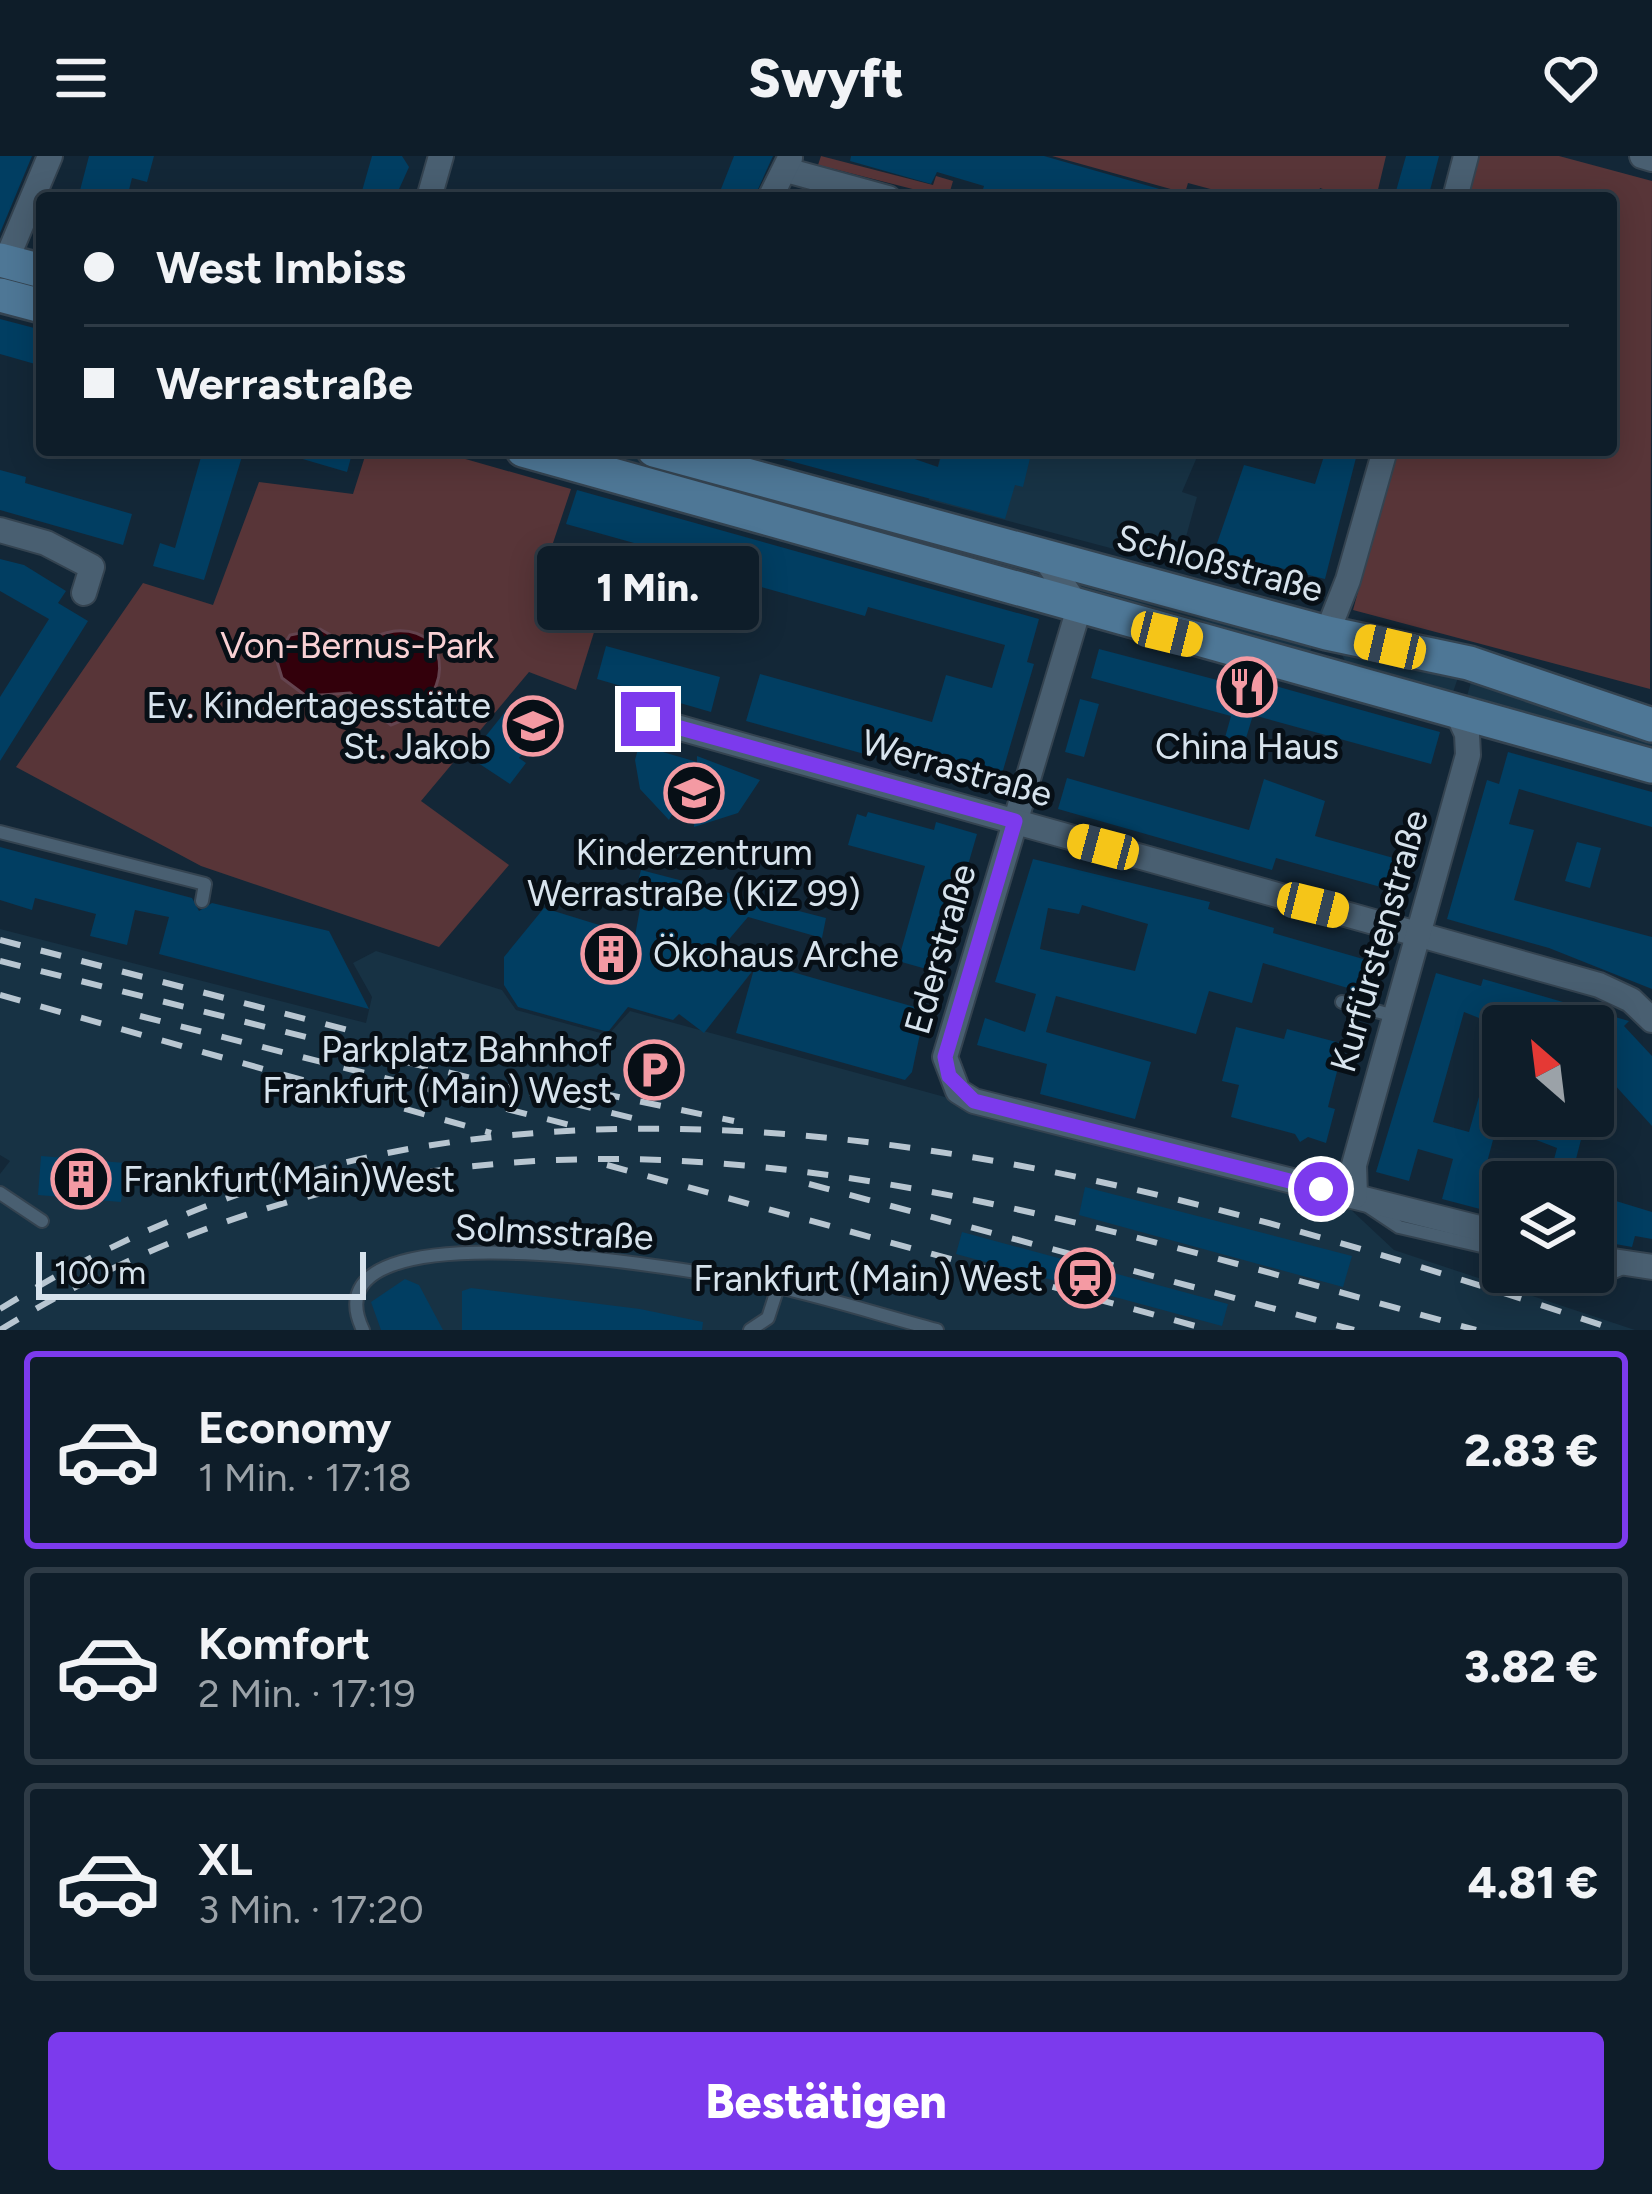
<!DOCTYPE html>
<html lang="de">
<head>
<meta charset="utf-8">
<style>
	body { margin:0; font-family:Figtree,sans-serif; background:#1c2a35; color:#f1f3f6; height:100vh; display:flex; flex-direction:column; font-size:45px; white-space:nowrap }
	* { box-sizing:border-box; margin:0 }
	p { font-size:39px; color:#9ba2a8 }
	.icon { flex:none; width:66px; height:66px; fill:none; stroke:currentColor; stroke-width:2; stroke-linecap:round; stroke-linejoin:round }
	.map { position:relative; height:1174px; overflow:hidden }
	.sheet { display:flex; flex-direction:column; background:#0e1d29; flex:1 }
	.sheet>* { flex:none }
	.guide { position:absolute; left:36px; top:36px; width:1581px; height:264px; border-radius:12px; box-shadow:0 6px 30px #0003,0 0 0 3px #2e3b46; display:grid; align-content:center; height:264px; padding:0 48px; background:#0e1d29 }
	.needle { width:78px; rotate:332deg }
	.controls { position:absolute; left:1482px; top:849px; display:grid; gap:24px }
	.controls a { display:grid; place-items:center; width:132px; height:132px; border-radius:12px; background:#0e1d29; box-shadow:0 6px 30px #0003,0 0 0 3px #2e3b46; font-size:60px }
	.scale { position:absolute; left:36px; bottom:30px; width:330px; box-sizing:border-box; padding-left:12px; border:6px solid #d7e3ed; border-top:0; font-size:33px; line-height:42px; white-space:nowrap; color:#d7e3ed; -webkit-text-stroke:9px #070f16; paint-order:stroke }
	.end { position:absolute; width:54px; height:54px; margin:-27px; border:15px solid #7c3aed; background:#fff; box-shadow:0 0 0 6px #fff }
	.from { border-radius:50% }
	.bubble { position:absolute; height:84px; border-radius:12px; background:#0e1d29; box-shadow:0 6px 30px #0003,0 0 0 3px #2e3b46; font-size:39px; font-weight:800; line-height:84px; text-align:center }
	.car { position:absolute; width:36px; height:72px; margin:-36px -18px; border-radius:15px; box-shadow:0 0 9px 3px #0007; background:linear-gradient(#f5c518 24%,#345 0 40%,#f5c518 0 76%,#345 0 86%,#f5c518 0) }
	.guide b { display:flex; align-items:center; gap:42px; height:114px; font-size:45px }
	.guide b+b { border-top:3px solid #2e3b46 }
	.guide i { width:30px; height:30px; background:#f1f3f6 }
	ul { padding:21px 0 0; list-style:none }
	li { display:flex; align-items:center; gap:36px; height:198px; margin:0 24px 18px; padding:0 24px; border:6px solid #2e3b46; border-radius:12px }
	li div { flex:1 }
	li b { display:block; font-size:45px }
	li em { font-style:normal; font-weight:800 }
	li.selected { border-color:#7c3aed }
	li>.icon { width:108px; height:108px; stroke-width:1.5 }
	.action { display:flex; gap:24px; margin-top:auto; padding:24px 48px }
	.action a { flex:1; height:138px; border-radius:12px; background:#7c3aed; color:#fff; font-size:48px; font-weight:800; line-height:138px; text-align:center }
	header { display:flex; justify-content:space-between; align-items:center; height:156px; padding:0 48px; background:#0e1d29; font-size:54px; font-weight:800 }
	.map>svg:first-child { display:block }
</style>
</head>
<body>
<header><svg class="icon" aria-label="menu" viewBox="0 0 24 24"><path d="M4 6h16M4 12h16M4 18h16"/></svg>Swyft<svg class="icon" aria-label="heart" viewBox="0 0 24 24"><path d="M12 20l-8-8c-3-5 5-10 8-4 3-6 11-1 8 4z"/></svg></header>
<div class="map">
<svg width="1652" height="1174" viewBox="0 0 1652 1174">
	<rect width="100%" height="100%" fill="#132737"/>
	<g fill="#173244">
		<path d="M544 294H634L1034 404 1054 426Z"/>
		<path d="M942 294H1200L1182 336 1197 341 1178 410 929 344Z"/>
		<path d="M1090 420 1317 480 1309 498 1092 449 1072 426Z"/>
		<path d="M1337 485 1460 516 1453 536 1346 508Z"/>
		<path d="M1474 516 1652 571V603L1467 540Z"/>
		<path d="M0 773 366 867 372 841 353 807 376 795 502 834 516 854 608 879 630 855 1348 1051 1394 1094 1635 1174H0V1018L10 1005 0 999Z"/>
	</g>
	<g fill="#583538">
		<path d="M821 0 933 29 936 20 953 25 948 42 818 9Z"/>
		<path d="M1052 0H1386L1376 42H1348L1320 32 1317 42H1244L1188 27 1185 37Z"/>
		<path d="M1477 0H1559L1652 25 1650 533 1353 454 1397 294H1611V42H1465Z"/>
		<path d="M367 294H434L571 333 546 408 610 425 576 534 529 516 421 645 509 709 439 791 201 710 16 611 143 427 213 449 259 326 353 338Z"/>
	</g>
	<path fill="#33000b" stroke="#64444f" stroke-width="3" d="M320 473 350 490C364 485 382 476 396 475 455 471 455 548 391 569L350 537 306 540 282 522 276 502 290 479Z"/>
	<g fill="#013e62" fill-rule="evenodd">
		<path d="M0 0H32L0 77Z"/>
		<path d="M89 0H154L147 26 132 22 127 42H78Z"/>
		<path d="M372 0H402L409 11 395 42H360Z"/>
		<path d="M734 0H773L754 42 721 33Z"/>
		<path d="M851 0H1044L1170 36V42H1054L1024 34 1022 42H1003L982 36 984 30 937 16 931 28 850 5Z"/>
		<path d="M1406 0H1439L1428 42H1394Z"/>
		<path d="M0 163 42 174V210L0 198Z"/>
		<path d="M203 294H244L204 424 153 410 160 387 175 392Z"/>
		<path d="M289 294H353L347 316 289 299Z"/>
		<path d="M768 294H907L906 300 938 311 943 294H1032L1023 331 1015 329 1005 363 768 299Z"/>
		<path d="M1326 294H1358L1325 423 1214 396 1244 309 1315 328Z"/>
		<path d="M0 314 26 321 25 327 132 358 123 389 0 354Z"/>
		<path d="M577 334 1039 463 1027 506 1034 508 997 635 746 565 760 518 932 566 946 519 992 532 1005 489 868 451 865 460 743 426 745 418 566 368Z"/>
		<path d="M0 403 24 409 66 435 58 447 88 465 0 605V541L49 463 0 435Z"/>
		<path d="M606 490 720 521 711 556 597 523Z"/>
		<path d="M1099 493 1240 530 1243 521 1440 576 1431 608 1253 559 1240 602 1221 596 1231 560 1091 522Z"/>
		<path d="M528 541 552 560 519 602 526 607 510 628 469 601 509 551 517 556Z"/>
		<path d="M1080 543 1099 548 1084 601 1065 596Z"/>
		<path d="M639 589 697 606V600L760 624 738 657 694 671 696 613 669 664 640 633 635 604Z"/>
		<path d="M1508 596 1652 636V671L1519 633 1509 668 1534 674 1514 744 1652 781V833L1549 792 1447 763 1487 624 1499 628Z"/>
		<path d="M1067 622 1249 674 1264 623 1325 645 1315 680 1415 708 1406 738 1276 702 1272 714 1058 653Z"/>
		<path d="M868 656 934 674 936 666 977 678 937 816 898 805 925 710 848 689 857 658 866 661Z"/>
		<path d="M1577 686 1601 692 1590 732 1565 725Z"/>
		<path d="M0 691 192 742 199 755 212 747 329 775 369 853 159 798 169 761 135 754 127 789 90 780 96 758 35 742 32 754 0 744Z"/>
		<path d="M1033 703 1210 746 1208 753 1274 772 1273 777 1377 807 1368 838 1263 807 1252 847 1209 835 1196 878 1056 840 1046 876 1151 906 1135 963 1040 938 1047 908 977 889 985 862 1025 876 1036 838 995 826ZM1082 749 1148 768 1135 815 1040 793 1048 752 1079 758Z"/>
		<path d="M641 714 826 762 822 782 748 761 719 795 925 854 912 916 905 924 736 877 754 813 704 877 679 858 673 864 628 851 608 876 518 851 504 829V801L544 752 635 780 641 747 633 744Z"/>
		<path d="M1436 817 1481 830 1483 823 1629 865 1624 870 1652 900V970L1593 905V870H1499L1464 856 1433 966 1469 976 1498 874 1503 875V960H1528L1583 976 1570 1026H1548L1557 992 1497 969 1485 1014 1503 1019V1059L1442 1043 1453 1003 1418 993 1409 1025 1376 1016Z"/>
		<path d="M1236 871 1284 883 1287 873 1344 888 1328 951 1335 953 1326 987 1308 981 1300 986 1295 978 1231 961 1239 929 1222 925Z"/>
		<path d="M41 1000 125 1007 121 1046 38 1039Z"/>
		<path d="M1085 1031 1352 1100 1343 1131 1079 1059Z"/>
		<path d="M1593 1038 1652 1056V1083L1635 1080 1632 1091 1593 1084Z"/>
		<path d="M962 1076 1228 1148 1222 1170 956 1098Z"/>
		<path d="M405 1123 419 1129 443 1174H381L371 1146Z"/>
		<path d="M471 1132 640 1153 703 1166 702 1174H462V1135Z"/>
	</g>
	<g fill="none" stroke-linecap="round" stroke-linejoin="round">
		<g stroke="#344350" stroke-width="16">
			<g id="lane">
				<path d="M0 676 205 728 202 745"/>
				<path d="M1342 846 1395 860"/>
				<path d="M0 1037 42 1065"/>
				<path d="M1369 1051 1399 1071 1503 1095"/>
				<path d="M1583 1116 1605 1120 1625 1111"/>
				<path d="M363 1174C298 1039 723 1119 778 1131 831 1143 884 1160 937 1174"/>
				<path d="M750 1174 768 1162 778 1131"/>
			</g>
		</g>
		<g stroke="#344350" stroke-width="28">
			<g id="street">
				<path d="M1642 0 1652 3"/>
				<path d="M786 14 888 42"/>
				<path d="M429 42 441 0"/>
				<path d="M770 42 790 2"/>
				<path d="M1455 42 1466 0"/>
				<path d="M6 105 50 0"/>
				<path d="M0 374 46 387 92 411 84 437"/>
				<path d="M1043 400 1079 452 945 901 958 935 974 945 1503 1078"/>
				<path d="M1327 477 1348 424 1385 294"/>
				<path d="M648 563 1599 829 1631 844 1652 864"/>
				<path d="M1355 1040 1354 1009 1468 599 1467 578 1455 552"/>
				<path d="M1593 1102 1652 1111"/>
			</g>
		</g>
		<g stroke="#344350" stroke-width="38">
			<g id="secondary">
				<path d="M0 104 42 115"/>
				<path d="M0 139 42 150"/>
				<path d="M523 294 1652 610"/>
				<path d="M654 294 1327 477 1469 507 1652 569"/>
			</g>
		</g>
		<use href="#lane" stroke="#495f71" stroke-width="12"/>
		<use href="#street" stroke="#495f71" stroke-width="24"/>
		<use href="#secondary" stroke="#4e7796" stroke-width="33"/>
		<g stroke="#b8c6d1" stroke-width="6" stroke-dasharray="21 21" stroke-linecap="butt">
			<path d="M0 784 360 877"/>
			<path d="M0 805 640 964"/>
			<path d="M0 839 491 977"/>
			<path d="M140 860 570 969"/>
			<path d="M599 937 734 965"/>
			<path d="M607 1009 1210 1174"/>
			<path d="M809 1028 1354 1174"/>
			<path d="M0 1153C128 1074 271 1016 420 991 816 925 1243 1049 1616 1174"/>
			<path d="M0 1174C491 872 967 1034 1476 1174"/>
		</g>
	</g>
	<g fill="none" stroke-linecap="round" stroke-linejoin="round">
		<path stroke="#7c3aed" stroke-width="15" d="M648 563 1015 665 945 901 949 920 974 945 1321 1033"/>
	</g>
	<defs>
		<g id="restaurant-ring" transform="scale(3)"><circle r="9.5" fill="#070f16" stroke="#f49aa3" stroke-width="1.5"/><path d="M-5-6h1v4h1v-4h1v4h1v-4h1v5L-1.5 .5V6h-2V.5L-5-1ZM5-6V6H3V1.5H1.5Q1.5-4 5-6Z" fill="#f49aa3"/></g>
		<g id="school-ring" transform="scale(3)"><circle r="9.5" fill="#070f16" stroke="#f49aa3" stroke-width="1.5"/><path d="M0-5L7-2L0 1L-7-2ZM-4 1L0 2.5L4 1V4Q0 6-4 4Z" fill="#f49aa3"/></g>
		<g id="building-ring" transform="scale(3)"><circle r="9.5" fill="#070f16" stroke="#f49aa3" stroke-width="1.5"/><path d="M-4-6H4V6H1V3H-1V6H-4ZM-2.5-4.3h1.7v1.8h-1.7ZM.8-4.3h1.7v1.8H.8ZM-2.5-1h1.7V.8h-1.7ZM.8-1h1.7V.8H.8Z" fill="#f49aa3"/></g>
		<g id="parking-ring" transform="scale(3)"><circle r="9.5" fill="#070f16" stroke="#f49aa3" stroke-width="1.5"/><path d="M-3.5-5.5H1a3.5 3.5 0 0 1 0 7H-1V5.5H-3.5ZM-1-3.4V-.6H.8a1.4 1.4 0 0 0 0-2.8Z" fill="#f49aa3"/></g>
		<g id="station-ring" transform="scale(3)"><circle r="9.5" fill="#070f16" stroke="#f49aa3" stroke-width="1.5"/><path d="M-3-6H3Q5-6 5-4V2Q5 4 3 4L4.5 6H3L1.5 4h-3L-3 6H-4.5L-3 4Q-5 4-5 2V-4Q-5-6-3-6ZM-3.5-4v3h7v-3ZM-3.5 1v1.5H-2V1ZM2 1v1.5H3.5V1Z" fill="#f49aa3"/></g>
	</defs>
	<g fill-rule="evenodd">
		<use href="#restaurant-ring" x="1247" y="531"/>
		<use href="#school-ring" x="533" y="570"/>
		<use href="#school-ring" x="694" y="637"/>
		<use href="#building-ring" x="611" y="798"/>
		<use href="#parking-ring" x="654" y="914"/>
		<use href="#building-ring" x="81" y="1023"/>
		<use href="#station-ring" x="1085" y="1122"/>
	</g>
	<g text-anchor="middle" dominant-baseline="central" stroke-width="10" stroke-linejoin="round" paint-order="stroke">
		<g font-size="36" fill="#d7e3ed" stroke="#070f16">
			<text transform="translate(1220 407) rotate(15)">Schloßstraße</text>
			<text transform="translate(957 612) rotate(16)">Werrastraße</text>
			<text transform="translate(1379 785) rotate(-74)">Kurfürstenstraße</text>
			<text transform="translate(940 793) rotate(-74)">Ederstraße</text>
			<text transform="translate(554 1076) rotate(3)">Solmsstraße</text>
		</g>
		<g font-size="36" fill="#f9d1d4" stroke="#070f16">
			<text x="357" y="489">Von-Bernus-Park</text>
		</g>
		<g font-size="36" fill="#d7e3ed" stroke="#070f16" text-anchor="end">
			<text x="491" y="549">Ev. Kindertagesstätte<tspan x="491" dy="41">St. Jakob</tspan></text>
			<text x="1247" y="590" text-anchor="middle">China Haus</text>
			<text x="694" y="696" text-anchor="middle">Kinderzentrum<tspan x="694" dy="41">Werrastraße (KiZ 99)</tspan></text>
			<text x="653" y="798" text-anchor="start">Ökohaus Arche</text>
			<text x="612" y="893">Parkplatz Bahnhof<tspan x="612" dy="41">Frankfurt (Main) West</tspan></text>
			<text x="123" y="1023" text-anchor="start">Frankfurt(Main)West</text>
			<text x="1043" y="1122">Frankfurt (Main) West</text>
		</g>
	</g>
</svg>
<div class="controls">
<a><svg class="needle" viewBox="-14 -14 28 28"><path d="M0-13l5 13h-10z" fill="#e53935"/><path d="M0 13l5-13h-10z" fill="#9ba2a8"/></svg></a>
<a><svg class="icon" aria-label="layers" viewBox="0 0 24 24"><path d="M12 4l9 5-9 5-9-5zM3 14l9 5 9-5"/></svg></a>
</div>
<div class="scale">100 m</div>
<i class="end from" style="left:1321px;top:1033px"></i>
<i class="end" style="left:648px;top:563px"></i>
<div class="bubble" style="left:537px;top:390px;width:222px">1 Min.</div>
<i class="car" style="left:1167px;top:478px;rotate:104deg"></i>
<i class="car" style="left:1390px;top:491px;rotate:283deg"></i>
<i class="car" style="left:1103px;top:691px;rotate:285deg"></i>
<i class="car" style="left:1313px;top:749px;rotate:104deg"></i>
<div class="guide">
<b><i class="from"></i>West Imbiss</b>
<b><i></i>Werrastraße</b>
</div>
</div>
<section class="sheet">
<ul>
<li class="selected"><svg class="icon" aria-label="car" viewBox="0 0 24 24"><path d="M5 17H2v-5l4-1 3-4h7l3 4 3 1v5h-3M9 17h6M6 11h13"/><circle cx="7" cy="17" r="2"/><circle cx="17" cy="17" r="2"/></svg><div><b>Economy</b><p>1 Min. · 17:18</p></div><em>2.83 €</em></li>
<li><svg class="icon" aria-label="car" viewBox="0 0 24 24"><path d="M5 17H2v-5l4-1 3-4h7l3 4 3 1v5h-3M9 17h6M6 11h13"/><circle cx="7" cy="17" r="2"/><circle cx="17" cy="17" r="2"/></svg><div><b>Komfort</b><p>2 Min. · 17:19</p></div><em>3.82 €</em></li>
<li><svg class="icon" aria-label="car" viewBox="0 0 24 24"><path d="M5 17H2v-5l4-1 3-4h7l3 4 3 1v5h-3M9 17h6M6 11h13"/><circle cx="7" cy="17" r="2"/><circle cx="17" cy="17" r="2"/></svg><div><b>XL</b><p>3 Min. · 17:20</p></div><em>4.81 €</em></li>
</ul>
<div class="action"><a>Bestätigen</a></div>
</section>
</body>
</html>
